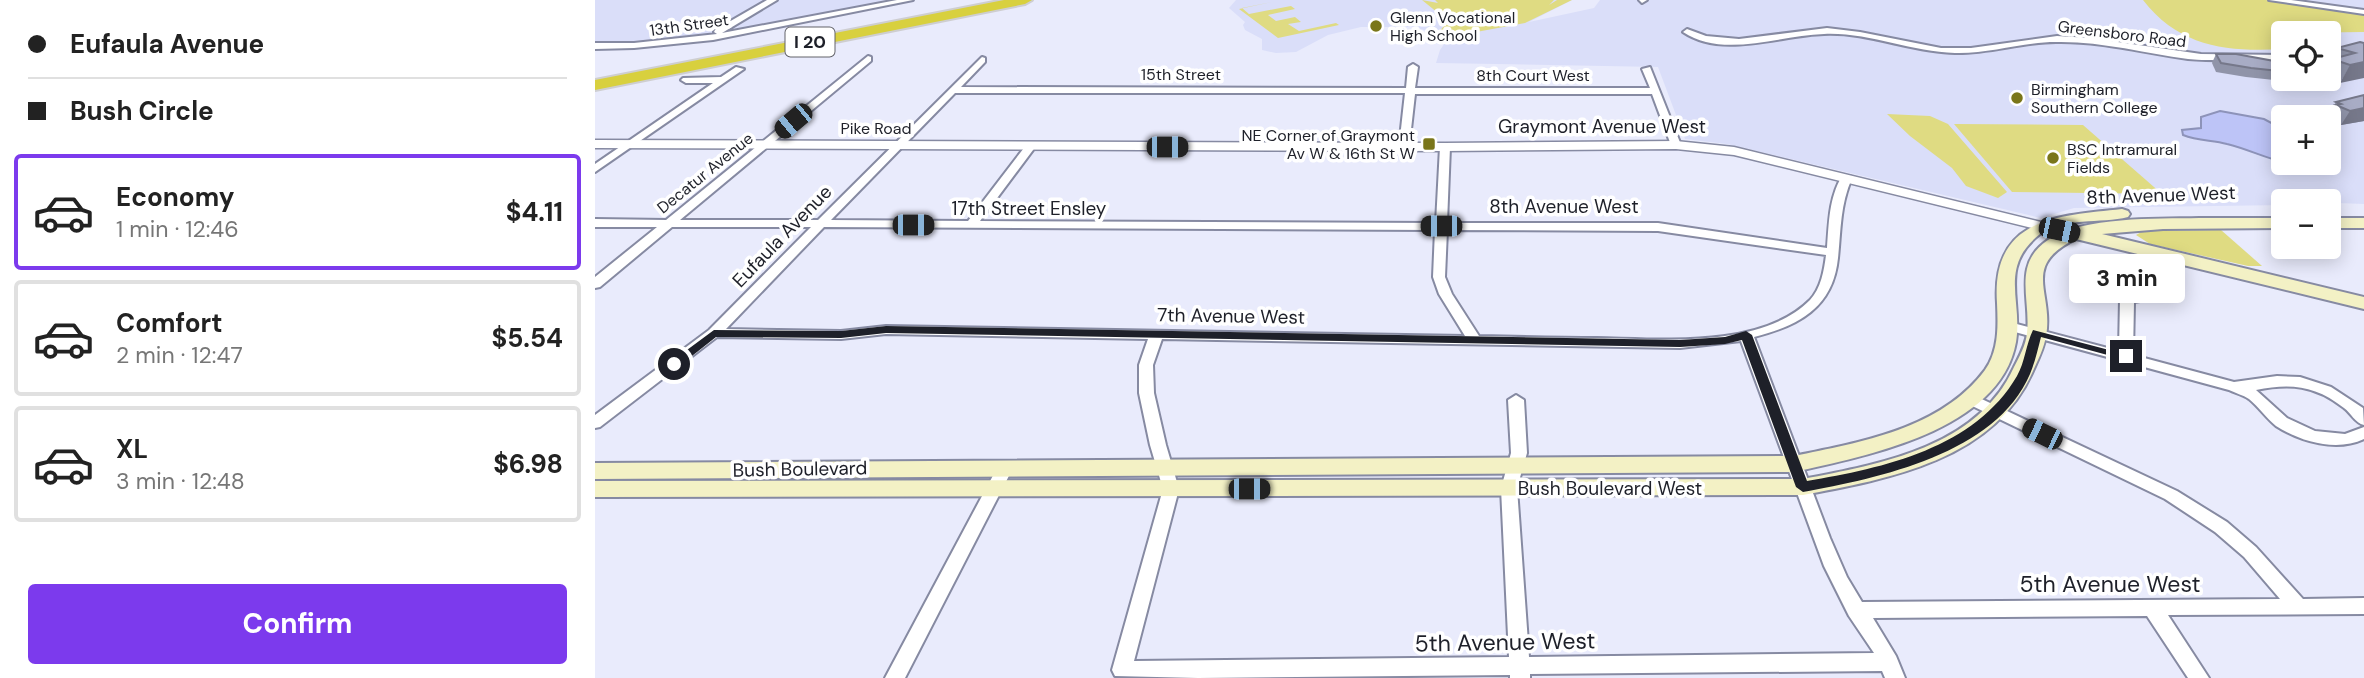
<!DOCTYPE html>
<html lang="en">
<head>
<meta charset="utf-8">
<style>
	body { margin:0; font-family:"DM Sans",sans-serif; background:#f6f6f6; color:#222; height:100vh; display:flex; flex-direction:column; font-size:26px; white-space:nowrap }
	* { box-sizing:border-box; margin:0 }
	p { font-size:23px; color:#767676 }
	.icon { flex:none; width:38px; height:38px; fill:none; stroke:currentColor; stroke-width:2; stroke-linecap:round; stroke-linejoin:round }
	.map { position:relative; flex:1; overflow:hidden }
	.details { display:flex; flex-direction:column; background:#fff; width:595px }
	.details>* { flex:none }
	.banner { display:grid; align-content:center; height:154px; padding:0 28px; background:#fff }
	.buttons { position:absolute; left:1676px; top:21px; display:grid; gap:14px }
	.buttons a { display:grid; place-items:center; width:70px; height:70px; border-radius:7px; background:#fff; box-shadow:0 4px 18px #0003; font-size:35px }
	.end { position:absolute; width:32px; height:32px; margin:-16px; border:9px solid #1e2029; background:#fff; box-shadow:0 0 0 4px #fff }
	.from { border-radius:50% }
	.bubble { position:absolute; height:49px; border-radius:7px; background:#fff; box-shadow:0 4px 18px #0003; font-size:23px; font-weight:700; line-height:49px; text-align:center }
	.car { position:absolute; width:21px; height:42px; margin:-21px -10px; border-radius:9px; box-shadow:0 0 5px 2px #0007; background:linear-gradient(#222 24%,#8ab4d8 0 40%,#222 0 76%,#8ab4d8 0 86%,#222 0) }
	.banner b { display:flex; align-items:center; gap:24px; height:66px; font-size:26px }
	.banner b+b { border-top:2px solid #e0e0e0 }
	.banner i { width:18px; height:18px; background:#222 }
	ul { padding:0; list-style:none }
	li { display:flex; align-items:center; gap:21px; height:116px; margin:0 14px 10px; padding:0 14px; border:4px solid #e0e0e0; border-radius:7px }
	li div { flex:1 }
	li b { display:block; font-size:26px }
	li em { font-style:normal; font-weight:700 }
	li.active { border-color:#7c3aed }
	li>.icon { width:63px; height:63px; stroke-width:1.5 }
	.action { display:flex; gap:14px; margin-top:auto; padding:14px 28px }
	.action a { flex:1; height:80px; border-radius:7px; background:#7c3aed; color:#fff; font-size:28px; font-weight:700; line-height:80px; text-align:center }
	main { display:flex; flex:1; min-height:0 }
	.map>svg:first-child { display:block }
</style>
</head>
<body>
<main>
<section class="details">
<div class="banner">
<b><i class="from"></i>Eufaula Avenue</b>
<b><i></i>Bush Circle</b>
</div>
<ul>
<li class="active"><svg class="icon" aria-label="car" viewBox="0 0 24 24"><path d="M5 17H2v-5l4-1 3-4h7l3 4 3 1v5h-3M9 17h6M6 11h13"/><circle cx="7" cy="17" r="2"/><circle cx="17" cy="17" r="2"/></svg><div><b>Economy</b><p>1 min · 12:46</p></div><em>$4.11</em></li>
<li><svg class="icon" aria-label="car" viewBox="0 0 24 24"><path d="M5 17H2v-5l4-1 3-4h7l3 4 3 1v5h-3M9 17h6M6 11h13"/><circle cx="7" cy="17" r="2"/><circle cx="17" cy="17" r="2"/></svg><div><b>Comfort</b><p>2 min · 12:47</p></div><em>$5.54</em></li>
<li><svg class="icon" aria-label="car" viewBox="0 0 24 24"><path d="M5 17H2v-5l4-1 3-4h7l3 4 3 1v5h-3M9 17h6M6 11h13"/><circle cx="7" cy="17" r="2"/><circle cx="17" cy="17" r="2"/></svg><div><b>XL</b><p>3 min · 12:48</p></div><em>$6.98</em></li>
</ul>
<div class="action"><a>Confirm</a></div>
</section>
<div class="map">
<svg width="1769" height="678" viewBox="0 0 1769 678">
	<rect width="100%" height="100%" fill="#e9ebfc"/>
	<g fill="#dadef9" fill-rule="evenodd">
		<path d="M0 0H299L112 35 33 43H0Z"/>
		<path d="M641 0H977L934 22 999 8 1005 0H1769V204L1689 201V205L1479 208 1446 218 1132 144 1090 139 1063 67 841 63 845 50 854 37 819 27H766L733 35 701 52 681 53 667 50V39L650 30 648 25 650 22 634 8ZM1689 33H1734V79H1689ZM1689 117H1734V163H1689Z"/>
	</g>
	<g fill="#dfdb82">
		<path d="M687 0 647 8 654 14 696 6 700 9 673 15 681 21 700 17 706 22 693 24 704 31 741 23 744 25 683 38 644 9Z"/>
		<path d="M827 0 843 3 840 0H959L954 5 962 0H977L930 23 854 37 843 33 849 26 847 15 864 13H843Z"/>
		<path d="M1548 0H1671L1769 14V32L1689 33V49C1634 52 1585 48 1548 0Z"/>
		<path d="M1292 114 1335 116 1353 124 1412 192 1403 198 1371 186 1357 168 1315 136Z"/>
		<path d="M1359 124 1488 125 1567 194 1417 192Z"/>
		<path d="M1626 230 1667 266H1653L1555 244 1541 235 1548 231Z"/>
	</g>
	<path fill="#bdc4f7" stroke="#8d93b9" stroke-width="2" d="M1625 111 1669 119 1684 127 1689 140V163H1705L1703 165C1677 162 1657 150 1632 144 1617 140 1603 141 1588 135L1587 130 1606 128V117Z"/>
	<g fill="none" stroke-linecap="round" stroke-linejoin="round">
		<g stroke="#868aa2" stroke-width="4">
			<g id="minor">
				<path d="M172 0H182L127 33 302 0H318L118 40 39 48 0 49V43H39L122 34 119 32 120 30Z"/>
				<path d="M1044 0H1052L1047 3Z"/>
				<path d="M1674 0H1696L1769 10V14Z"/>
				<path d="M1232 28 1265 32 1346 48H1376L1462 36 1495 38 1606 54 1689 55V61C1657 59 1625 62 1593 59 1549 53 1505 41 1461 42 1427 42 1394 54 1360 53 1316 52 1273 32 1229 34 1185 35 1128 59 1088 32L1092 29 1111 36 1144 39Z"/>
				<path d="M273 56 276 57V61L85 220H223L387 57 390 58V62L366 87 811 88 813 67 818 64 823 67 820 88H1055L1047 69 1055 67 1086 145 1085 147 1081 148 1076 145 1057 94H820L814 147 809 150 804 147 810 93H360L236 220 373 221 432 144 436 143 441 146 385 221 841 223 845 147 850 144 855 147 852 223H1063L1232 248C1234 222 1234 198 1247 176H1255L1257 178C1245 205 1246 230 1243 258 1238 308 1203 326 1159 337L1235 538 1252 577 1267 602 1685 599 1649 557 1620 532 1570 499 1369 402 1366 398 1374 393 1582 491 1632 522 1661 547 1708 599 1769 598V614L1573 615 1614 678H1593L1552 616 1278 618 1301 656 1310 678H1290L1287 671 935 674V678H915V675L603 678 520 676 517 670 568 489 555 445 544 393V365L553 339 291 334 246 339 122 337 5 427 0 428V415L114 330 216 227H77L5 287 0 288V277L62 227H0V219L71 220ZM229 227 840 230 838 277 844 294 870 336 291 326 246 331 131 329ZM852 230 1063 231 1231 255C1229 271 1226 288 1215 300 1166 349 1066 339 1002 338 963 338 923 337 884 336L857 294 850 277ZM567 339 1085 348 1146 341 1229 566 1254 616 1279 653 934 657 922 488 932 453 929 400 921 395 913 400 916 453 906 488 914 657 539 661 584 489 571 445 559 393 558 365Z"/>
				<path d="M141 67 149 69 0 172V164L118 83H91L86 80 88 78 126 77Z"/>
				<path d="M1552 292 1559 296 1557 299 1539 302 1538 355 1639 382 1682 376 1705 377 1736 387 1768 408 1769 425C1760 423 1756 413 1749 408 1720 385 1695 383 1661 390L1692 418 1720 431 1750 434 1769 427V439C1742 452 1706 442 1681 426 1671 418 1664 407 1654 399 1648 395 1640 393 1634 390L1409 329 1407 326 1414 322 1524 351 1525 299 1527 296Z"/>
				<path d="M410 462 416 464 418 468 310 678H290L402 468 404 464Z"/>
			</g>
		</g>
		<g stroke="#868aa2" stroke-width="3">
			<path id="tertiary" d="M0 140 850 143 1081 141 1139 147 1450 223 1452 226 1445 230 1139 155 1081 149 850 151 0 148Z"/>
		</g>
		<g stroke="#868aa2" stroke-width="4">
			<g id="secondary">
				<path d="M1527 209 1533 211 1535 214 1533 217C1506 224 1467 217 1445 234 1403 267 1428 301 1421 342 1405 431 1270 456 1199 472L0 479V463L1199 456C1266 442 1346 429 1390 370 1404 350 1403 326 1402 303 1396 217 1463 216 1527 209Z"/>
				<path d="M1604 218H1689V228L1568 229 1507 234 1769 297V309L1481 239C1425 266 1459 292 1451 336 1449 348 1443 360 1438 371 1399 460 1294 479 1208 495L0 497V481L1208 479C1286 464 1383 447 1419 367 1424 357 1431 345 1432 333 1436 299 1417 264 1453 240 1489 216 1561 219 1604 218Z"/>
				<rect x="1734" y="218" width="35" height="10"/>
			</g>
		</g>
		<g stroke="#ceced0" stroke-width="4">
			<path id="motorway" d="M409 0H437L430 4 0 90V80Z"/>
		</g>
		<use href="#minor" fill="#fff" fill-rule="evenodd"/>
		<use href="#tertiary" fill="#fff" fill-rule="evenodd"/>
		<use href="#secondary" fill="#f3f1c5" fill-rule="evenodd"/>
		<use href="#motorway" fill="#d8d03e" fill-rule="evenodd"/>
	</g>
	<g fill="#9094a9">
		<path d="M1769 43 1745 83 1732 79H1734V62L1742 48Z"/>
		<path d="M1621 54 1684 71 1679 80 1651 77 1621 72 1617 63Z"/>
		<path d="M1769 95V121L1746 125 1734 120V117H1733L1741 102Z"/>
	</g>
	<g fill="#76788a">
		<path d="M1769 62V78L1745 83 1755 65Z"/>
		<path d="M1769 108V121L1746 125 1755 111Z"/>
	</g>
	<g fill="#a8acc5" stroke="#76788a" stroke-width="2">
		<path d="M1765 42 1769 43V62L1755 65 1737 59 1760 53 1742 48Z"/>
		<path d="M1621 54H1641L1679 61 1684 71 1656 68 1626 63Z"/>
		<path d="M1769 95V108L1755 111 1741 105 1746 104 1741 102Z"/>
	</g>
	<path fill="#1e2029" d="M291 326 1085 340 1130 337 1151 331 1157 335 1212 481C1289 468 1380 448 1422 376 1430 362 1431 344 1438 330L1537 356 1531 360 1446 337C1443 349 1440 362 1435 374 1401 454 1284 478 1208 492L1201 487 1147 340 1130 344 1085 347 291 333 246 338 121 337 83 367H75L73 364 119 330 246 331Z"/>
	<g fill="#7a761a" stroke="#fff" stroke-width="2.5">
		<circle cx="781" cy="26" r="7"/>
		<circle cx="1422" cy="98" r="7"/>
		<rect x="827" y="137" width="14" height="14" rx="3.5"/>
		<circle cx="1458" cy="158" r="7"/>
	</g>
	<g text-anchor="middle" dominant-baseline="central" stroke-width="7" stroke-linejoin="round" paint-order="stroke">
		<g font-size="16" fill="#1e2029" stroke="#fff" text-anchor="start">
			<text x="795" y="17">Glenn Vocational<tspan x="795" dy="18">High School</tspan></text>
			<text x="1436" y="89">Birmingham<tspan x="1436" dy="18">Southern College</tspan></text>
			<text x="820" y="135" text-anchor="end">NE Corner of Graymont<tspan x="820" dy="18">Av W &amp; 16th St W</tspan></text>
			<text x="1472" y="149">BSC Intramural<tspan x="1472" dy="18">Fields</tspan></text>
		</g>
		<g font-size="16" fill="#1e2029" stroke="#fff">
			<text transform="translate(94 25) rotate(-8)">13th Street</text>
			<text transform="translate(1527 34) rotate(7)">Greensboro Road</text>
			<text x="586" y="74">15th Street</text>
			<text x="938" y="75">8th Court West</text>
			<text x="281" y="128">Pike Road</text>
			<text transform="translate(110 173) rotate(-39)">Decatur Avenue</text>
		</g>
		<rect fill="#fff" stroke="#626369" stroke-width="2" x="190.5" y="27.5" width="49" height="29" rx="5"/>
		<g font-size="18" font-weight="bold" fill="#1e2029">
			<text x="215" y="42">I 20</text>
		</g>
		<g font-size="19" fill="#1e2029" stroke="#fff">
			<text x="1007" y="126">Graymont Avenue West</text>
			<text transform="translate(1566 195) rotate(-2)">8th Avenue West</text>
			<text x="969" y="206">8th Avenue West</text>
			<text x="434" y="208">17th Street Ensley</text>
			<text transform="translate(187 236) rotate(-46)">Eufaula Avenue</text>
			<text transform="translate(636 316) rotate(1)">7th Avenue West</text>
			<text transform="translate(205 469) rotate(-1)">Bush Boulevard</text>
			<text x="1015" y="488">Bush Boulevard West</text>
		</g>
		<g font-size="23" fill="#1e2029" stroke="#fff">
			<text x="1515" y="584">5th Avenue West</text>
			<text transform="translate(910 642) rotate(-1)">5th Avenue West</text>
		</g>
	</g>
</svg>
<div class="buttons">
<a><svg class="icon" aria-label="locate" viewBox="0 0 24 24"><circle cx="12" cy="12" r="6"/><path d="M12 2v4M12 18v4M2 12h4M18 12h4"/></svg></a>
<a>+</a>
<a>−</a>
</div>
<i class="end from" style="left:79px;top:364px"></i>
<i class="end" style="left:1531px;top:356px"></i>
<div class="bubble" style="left:1474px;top:254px;width:116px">3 min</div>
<i class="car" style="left:198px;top:121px;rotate:230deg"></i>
<i class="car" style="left:572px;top:147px;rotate:90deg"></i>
<i class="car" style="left:318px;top:225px;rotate:90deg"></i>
<i class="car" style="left:846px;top:226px;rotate:270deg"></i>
<i class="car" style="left:1464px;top:230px;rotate:102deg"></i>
<i class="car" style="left:1447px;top:434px;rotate:296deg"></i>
<i class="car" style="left:654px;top:489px;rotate:90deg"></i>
</div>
</main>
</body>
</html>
